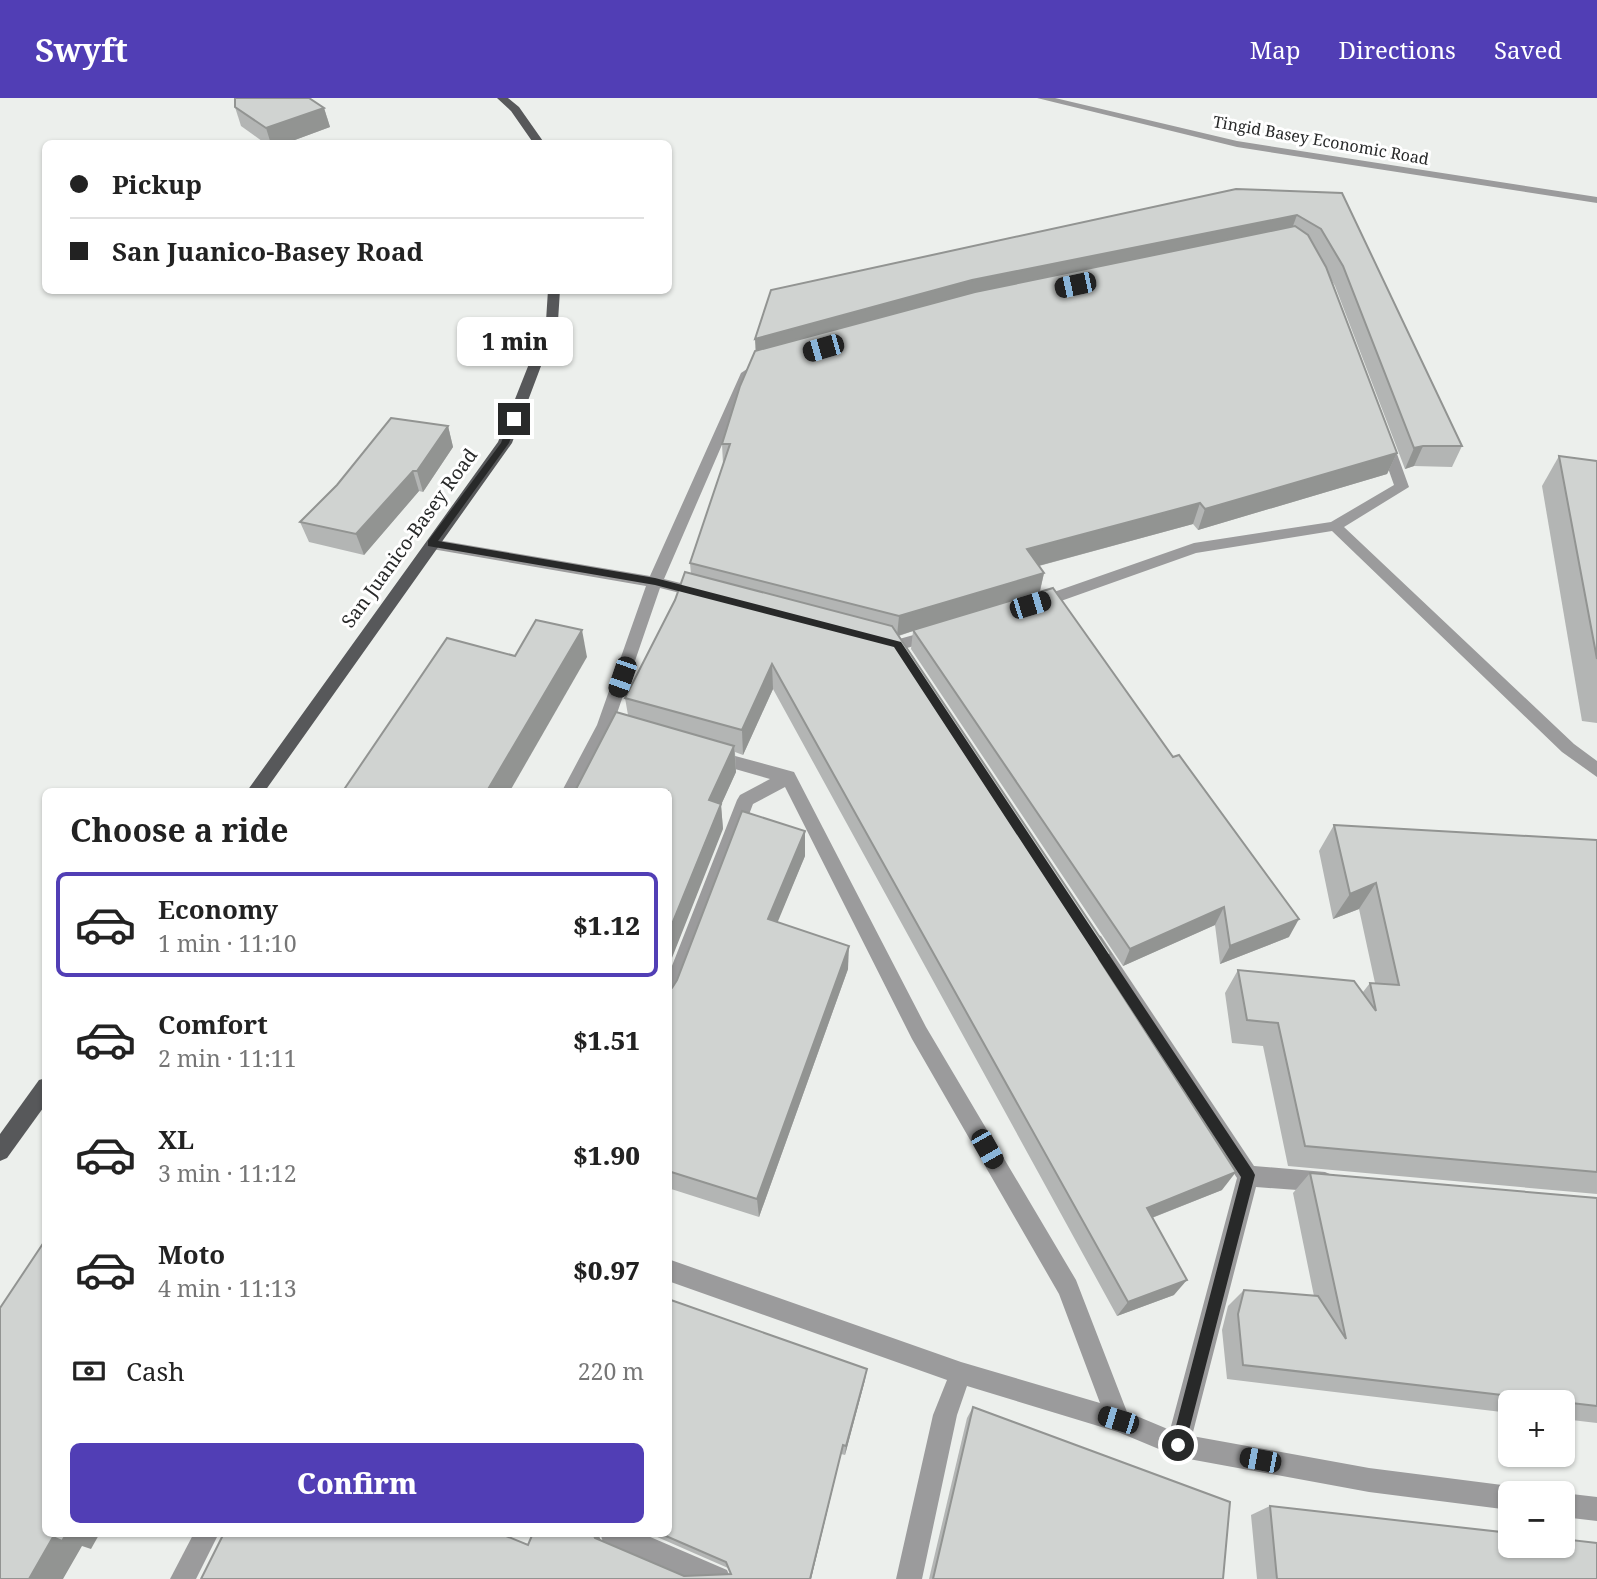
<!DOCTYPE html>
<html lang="en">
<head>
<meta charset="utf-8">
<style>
	body { margin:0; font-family:"Noto Serif",serif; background:#f6f6f6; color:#222; height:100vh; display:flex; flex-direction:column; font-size:26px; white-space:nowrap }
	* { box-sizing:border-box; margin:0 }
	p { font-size:23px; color:#767676 }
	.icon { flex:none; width:38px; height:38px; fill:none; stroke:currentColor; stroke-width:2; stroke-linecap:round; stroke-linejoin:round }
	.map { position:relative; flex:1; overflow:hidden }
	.sheet { position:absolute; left:42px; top:690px; width:630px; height:749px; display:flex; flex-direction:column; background:#fff; border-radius:10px; box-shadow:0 2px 5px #0004 }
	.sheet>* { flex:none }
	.banner { position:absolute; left:42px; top:42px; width:630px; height:154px; border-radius:10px; box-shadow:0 2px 5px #0004; display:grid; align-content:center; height:154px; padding:0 28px; background:#fff }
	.controls { position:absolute; left:1498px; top:1292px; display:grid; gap:14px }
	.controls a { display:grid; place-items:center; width:77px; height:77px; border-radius:10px; background:#fff; box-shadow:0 2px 5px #0004; font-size:35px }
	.end { position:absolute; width:32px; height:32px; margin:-16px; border:9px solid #282929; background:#fff; box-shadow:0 0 0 4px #fff }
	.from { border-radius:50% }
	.bubble { position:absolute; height:49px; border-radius:10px; background:#fff; box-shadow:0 2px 5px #0004; font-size:23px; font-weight:800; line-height:49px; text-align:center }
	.car { position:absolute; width:21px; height:42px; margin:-21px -10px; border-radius:9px; box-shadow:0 0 5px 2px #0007; background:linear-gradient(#222 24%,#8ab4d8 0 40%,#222 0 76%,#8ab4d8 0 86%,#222 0) }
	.banner b { display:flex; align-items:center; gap:24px; height:66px; font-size:26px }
	.banner b+b { border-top:2px solid #e0e0e0 }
	.banner i { width:18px; height:18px; background:#222 }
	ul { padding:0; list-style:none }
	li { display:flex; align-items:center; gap:21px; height:105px; margin:0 14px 10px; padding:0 14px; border:4px solid transparent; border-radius:10px }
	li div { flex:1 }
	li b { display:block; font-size:26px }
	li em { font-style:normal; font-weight:800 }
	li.current { border-color:#513eb5 }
	li>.icon { width:63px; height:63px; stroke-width:1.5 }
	h2 { padding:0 28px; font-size:32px; line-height:84px }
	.pay { display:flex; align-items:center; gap:18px; height:77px; padding:0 28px; font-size:26px }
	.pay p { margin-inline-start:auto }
	.action { display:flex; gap:14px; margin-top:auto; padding:14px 28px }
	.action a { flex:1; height:80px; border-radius:10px; background:#513eb5; color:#fff; font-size:28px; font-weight:800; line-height:80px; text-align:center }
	header { display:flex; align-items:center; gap:42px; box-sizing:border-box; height:98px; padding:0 35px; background:#513eb5; color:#fff }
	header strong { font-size:33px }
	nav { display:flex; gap:38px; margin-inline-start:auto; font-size:24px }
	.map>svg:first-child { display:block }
</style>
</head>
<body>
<header>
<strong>Swyft</strong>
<nav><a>Map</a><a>Directions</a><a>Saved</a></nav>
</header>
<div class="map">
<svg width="1597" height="1481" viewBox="0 0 1597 1481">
	<rect width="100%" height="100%" fill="#ecefec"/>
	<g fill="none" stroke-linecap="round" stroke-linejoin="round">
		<g fill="#9b9b9c" fill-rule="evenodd">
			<path d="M1037 0H1055L1237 43 1597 99V105L1237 49Z"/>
			<path d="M747 271 753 275 664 481 705 491 707 495 700 500 660 490 613 627 580 693H562L597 627 646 488 432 451 425 446 432 441 650 478 741 275Z"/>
			<path d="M1385 338 1392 342 1409 389 1344 429 1574 646 1597 663V679L1562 654 1332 433 1196 455 1044 509H1034L1031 505 1034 501 1194 445 1331 424 1394 387 1378 342Z"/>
			<path d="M935 531 940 532 943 536 940 540 907 550 915 561 913 565H901L889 547 892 543Z"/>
			<path d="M713 652 794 674 926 929 1076 1182 1127 1314 1170 1332 1237 1080 1087 850 1085 844 1087 838 1094 836 1101 838 1254 1068 1325 1074 1332 1077 1336 1084 1332 1091 1325 1094 1256 1089 1192 1338 1369 1370 1510 1388 1520 1395H1510V1412L1369 1394 1178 1359 1118 1334 967 1288 957 1317 922 1481H896L933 1317 947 1282 668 1183V1161L961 1264 1100 1305 1059 1196 912 941 785 689 753 706 678 904 675 910 668 912V878L737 702 740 697 770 681 707 663 705 658 707 653Z"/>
			<path d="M1563 1395 1597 1399V1423L1563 1419Z"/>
			<path d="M194 1435H219L196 1481H170Z"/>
			<path d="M600 1435H641L727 1472 731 1481H689L603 1444Z"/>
		</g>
		<g fill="#57585a" fill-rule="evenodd">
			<path d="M497 0H508L519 9 545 46H534L511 13Z"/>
			<path d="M548 192H560L558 223 512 345 265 693H247L498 344 546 223Z"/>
			<path d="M46 980V1006L7 1060 0 1063V1036L39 982Z"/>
		</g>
	</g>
	<g fill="#b3b5b4">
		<path d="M235 9 324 10 330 29 284 46H266L241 28Z"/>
		<path d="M1342 95 1462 348 1452 369 1414 368 1405 371 1335 188 1328 176 1397 355 1387 376 1198 432 1193 426 1039 468 1044 475 1040 494 1289 839 1220 866 1215 827 1123 868 911 551 913 533 899 538 1111 856 1105 871 1222 1092 1152 1120 1174 1197 1117 1218 773 591 743 657 735 654 736 674 721 707 723 731 628 617 625 600 691 476 690 465 723 366 722 346Z"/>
		<path d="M448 328 453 349 423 394 419 393 364 457 309 444 300 424Z"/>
		<path d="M1559 358 1597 363V625L1582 623 1542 388Z"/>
		<path d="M1334 727 1597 742V1096L1288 1068 1263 948 1232 945 1225 895 1238 872 1363 894 1370 885H1375L1359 811 1333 821 1319 753Z"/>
		<path d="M805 733V758L777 824 848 871 759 1119 668 1090V891L672 890Z"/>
		<path d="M1310 1075 1597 1100V1325L1563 1321V1304H1510V1315L1227 1281 1222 1232 1228 1208 1244 1192 1314 1198 1293 1095Z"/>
		<path d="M865 1282 845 1357 841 1356 811 1481H201L528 1447 598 1436 600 1442 684 1478 731 1476 728 1470 648 1435H668Z"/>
		<path d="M973 1309 1223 1481H929L967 1320Z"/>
		<path d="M1270 1408 1597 1481H1257L1251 1417Z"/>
	</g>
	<g fill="#929492">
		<path d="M324 10 330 29 284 46H271L266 30Z"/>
		<path d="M1297 117 1290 136 756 261 755 241 972 182Z"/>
		<path d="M448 328 453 349 423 394 417 373Z"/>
		<path d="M1423 348 1414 368 1405 371 1414 350Z"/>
		<path d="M1397 355 1387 376 1198 432 1205 411Z"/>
		<path d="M413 373 419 393 364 457 356 436Z"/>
		<path d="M1200 405 1193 426 1023 472 1027 451Z"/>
		<path d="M1044 475 1039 496 913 532V533L897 538 899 518Z"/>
		<path d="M582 532 587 559 510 693H487Z"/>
		<path d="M772 566 773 591 743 657 742 632Z"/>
		<path d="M734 648 736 674 721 707 723 731 668 870V836L709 702Z"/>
		<path d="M805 733V758L769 845 768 821Z"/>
		<path d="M1376 785 1359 811 1333 821 1350 796Z"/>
		<path d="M1224 809 1215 827 1123 868 1130 851Z"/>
		<path d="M1299 821 1289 839 1220 866 1230 848Z"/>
		<path d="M849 848 848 871 759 1119 757 1101Z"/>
		<path d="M1111 856 1102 878 1099 861Z"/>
		<path d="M1236 1074 1222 1092 1136 1126 1147 1110Z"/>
		<path d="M1187 1182 1174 1197 1117 1218 1128 1204Z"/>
		<path d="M867 1271 865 1282 845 1357 846 1348Z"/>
		<path d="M843 1347 811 1481H810Z"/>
		<path d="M67 1435H100L91 1451 82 1448 63 1481H29L53 1439Z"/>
		<path d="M593 1435H598L602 1446 595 1440Z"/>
	</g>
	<g fill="#d0d3d1" stroke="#929492" stroke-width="2">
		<path d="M235 0H309L324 10 266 30 235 9Z"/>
		<path d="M1236 91 1342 95 1462 348H1423L1414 350 1343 168 1321 131 1297 117 972 182 755 241 771 192Z"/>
		<path d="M1295 128 1308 137 1326 169 1397 355 1205 411 1200 405 1027 451 1044 475 899 518 690 465 730 346H722L740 288 755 253 975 194Z"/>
		<path d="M391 320 448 328 417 373H413L356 436 300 424 337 387Z"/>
		<path d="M1559 358 1597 363V561Z"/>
		<path d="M685 474 892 528 1111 856 1099 861 1236 1074 1147 1110 1187 1182 1128 1204 772 566 742 632 625 600 675 502Z"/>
		<path d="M1053 490 1173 659 1179 657 1299 821 1230 848 1224 809 1130 851 913 532Z"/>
		<path d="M536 522 582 532 487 693H343L447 540 515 558Z"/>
		<path d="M616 614 734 648 709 702 721 706 668 836V693H575Z"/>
		<path d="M742 713 805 733 768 821 849 848 757 1101 668 1073V891L672 890 677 882Z"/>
		<path d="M1334 727 1597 742V1074L1305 1048 1278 925 1247 922 1238 872 1354 883 1376 913 1370 885 1399 887 1376 785 1350 796Z"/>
		<path d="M1310 1075 1597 1100V1308L1243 1267 1238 1216 1244 1192 1318 1198 1346 1241Z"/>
		<path d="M46 1141V1435H67L62 1443 53 1439 29 1481H0V1210Z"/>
		<path d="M668 1201 867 1271 846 1348 843 1347 810 1481H201L224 1435H499L528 1447 533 1435H593L595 1440 684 1478 731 1476 726 1464 659 1435H668Z"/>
		<path d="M973 1309 1230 1404 1223 1481H933Z"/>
		<path d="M1270 1408 1510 1435V1447H1563V1441L1597 1445V1481H1277Z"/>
	</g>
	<path fill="#282929" d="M514 318 518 321 509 345 438 443 655 480 901 544 1253 1073 1255 1077 1184 1352 1178 1355 1173 1352 1171 1347 1241 1079 894 549 655 487 428 448V443L501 345 510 321Z"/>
	<g text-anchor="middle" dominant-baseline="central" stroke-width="6" stroke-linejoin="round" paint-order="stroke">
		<g font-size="16" fill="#282929" stroke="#fff">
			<text transform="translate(1321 42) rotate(10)">Tingid Basey Economic Road</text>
		</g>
		<g font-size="19" fill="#282929" stroke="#fff">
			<text transform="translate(409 440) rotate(-54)">San Juanico-Basey Road</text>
		</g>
	</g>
</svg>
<div class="controls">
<a>+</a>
<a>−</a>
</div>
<i class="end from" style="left:1178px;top:1347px"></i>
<i class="end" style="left:514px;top:321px"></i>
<div class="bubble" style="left:457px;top:219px;width:116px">1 min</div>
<i class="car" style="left:1075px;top:187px;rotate:258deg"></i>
<i class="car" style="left:823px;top:250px;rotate:254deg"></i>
<i class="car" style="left:1030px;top:507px;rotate:73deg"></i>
<i class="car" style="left:622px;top:579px;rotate:199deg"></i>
<i class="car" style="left:987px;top:1051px;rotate:150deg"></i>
<i class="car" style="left:1118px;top:1322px;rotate:287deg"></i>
<i class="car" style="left:1260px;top:1362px;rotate:281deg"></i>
<div class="banner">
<b><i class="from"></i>Pickup</b>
<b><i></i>San Juanico-Basey Road</b>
</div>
<section class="sheet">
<h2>Choose a ride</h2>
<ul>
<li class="current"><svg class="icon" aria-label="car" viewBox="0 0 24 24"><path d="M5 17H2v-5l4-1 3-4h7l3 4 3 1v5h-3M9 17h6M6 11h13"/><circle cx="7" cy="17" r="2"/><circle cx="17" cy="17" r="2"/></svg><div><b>Economy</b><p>1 min · 11:10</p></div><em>$1.12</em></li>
<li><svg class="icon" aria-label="car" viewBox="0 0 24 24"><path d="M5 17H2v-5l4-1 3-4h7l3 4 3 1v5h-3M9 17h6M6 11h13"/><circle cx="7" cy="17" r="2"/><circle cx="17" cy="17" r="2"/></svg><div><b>Comfort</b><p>2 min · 11:11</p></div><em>$1.51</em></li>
<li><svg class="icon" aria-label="car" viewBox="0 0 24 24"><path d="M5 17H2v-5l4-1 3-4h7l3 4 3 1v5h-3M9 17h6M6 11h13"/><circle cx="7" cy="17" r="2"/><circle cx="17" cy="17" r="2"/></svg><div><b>XL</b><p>3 min · 11:12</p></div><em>$1.90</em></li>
<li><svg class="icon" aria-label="car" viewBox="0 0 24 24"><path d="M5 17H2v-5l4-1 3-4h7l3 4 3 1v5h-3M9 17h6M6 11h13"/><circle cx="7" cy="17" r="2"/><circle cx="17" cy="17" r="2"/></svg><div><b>Moto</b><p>4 min · 11:13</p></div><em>$0.97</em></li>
</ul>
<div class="pay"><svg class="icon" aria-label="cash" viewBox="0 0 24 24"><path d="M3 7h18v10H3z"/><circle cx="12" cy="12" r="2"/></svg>Cash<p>220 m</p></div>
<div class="action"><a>Confirm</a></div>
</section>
</div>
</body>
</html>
